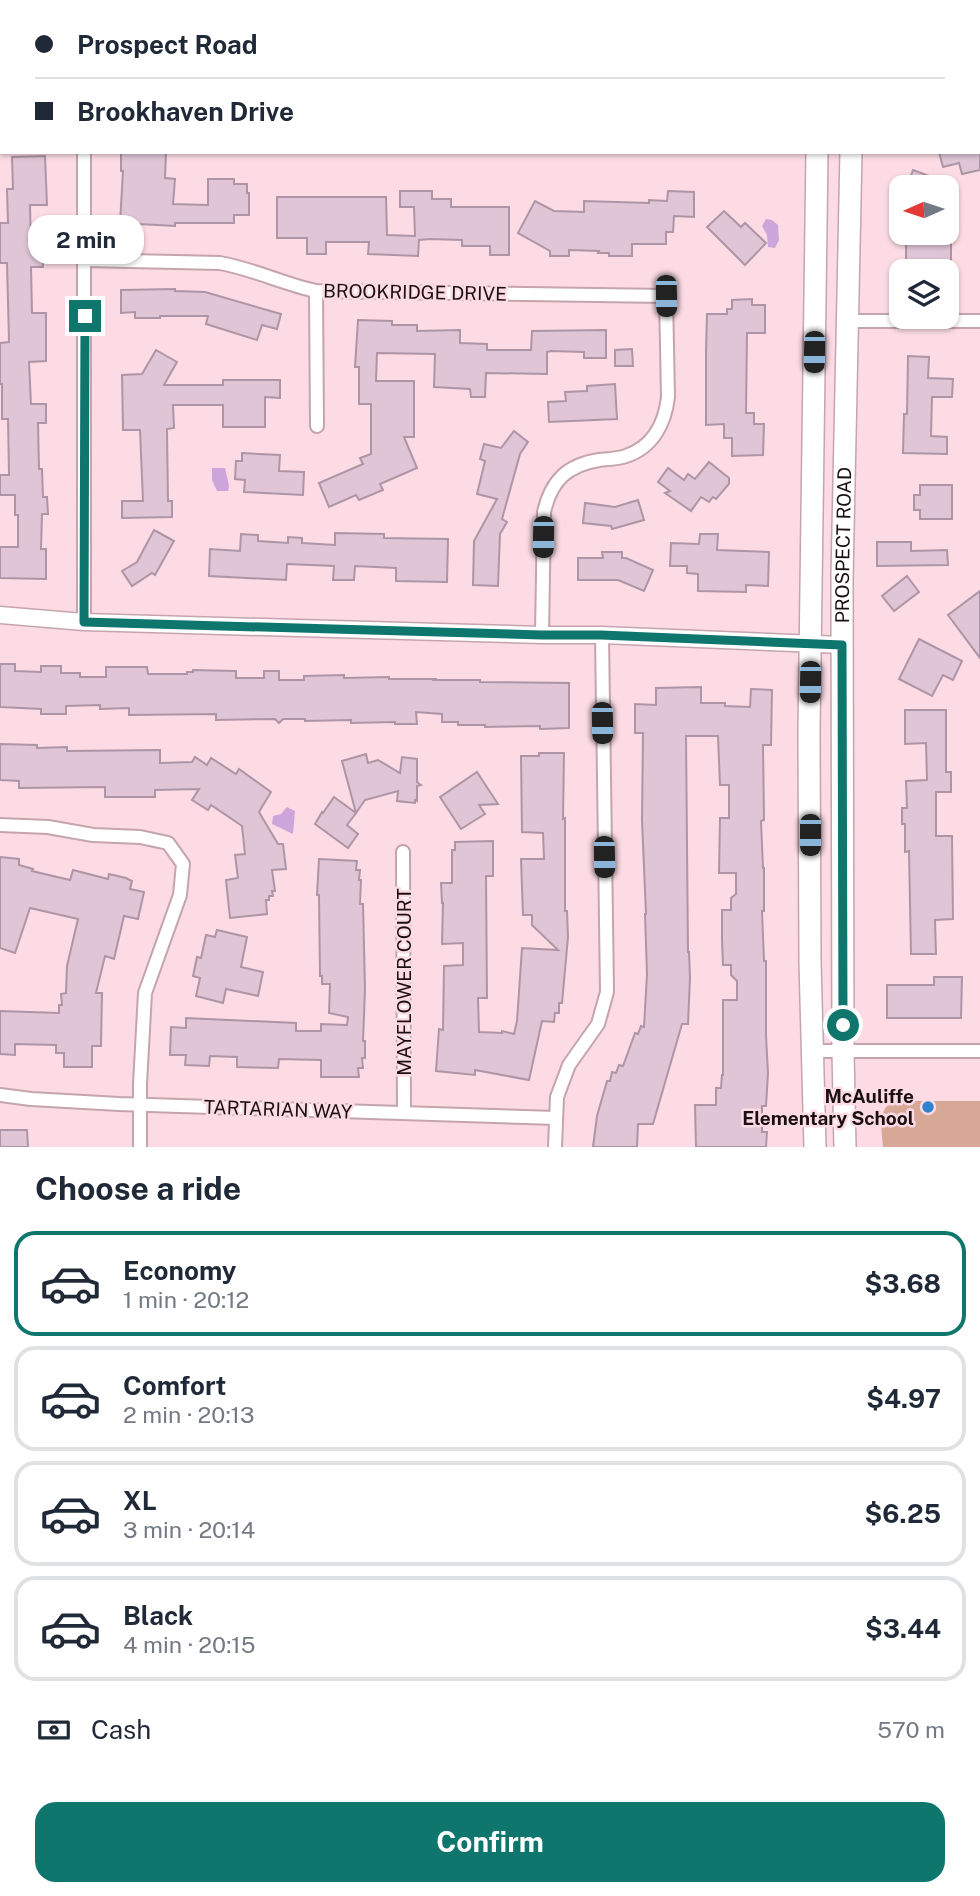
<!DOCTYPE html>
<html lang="en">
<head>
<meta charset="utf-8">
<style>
	body { margin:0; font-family:"Public Sans",sans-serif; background:#f2f2f3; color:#1f2937; height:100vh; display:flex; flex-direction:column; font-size:26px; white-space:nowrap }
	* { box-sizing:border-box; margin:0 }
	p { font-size:23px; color:#747a83 }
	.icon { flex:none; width:38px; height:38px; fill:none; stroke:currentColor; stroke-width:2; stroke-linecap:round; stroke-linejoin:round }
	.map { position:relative; height:1147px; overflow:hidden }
	.panel { display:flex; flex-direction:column; background:#fff; flex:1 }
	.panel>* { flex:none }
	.banner { position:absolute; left:0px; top:0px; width:980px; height:154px; box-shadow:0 2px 5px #0004; display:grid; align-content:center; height:154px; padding:0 35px; background:#fff }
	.needle { width:46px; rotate:267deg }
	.tools { position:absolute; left:889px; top:175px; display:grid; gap:14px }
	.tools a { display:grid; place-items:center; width:70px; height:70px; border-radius:14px; background:#fff; box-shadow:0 2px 5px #0004; font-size:35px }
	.end { position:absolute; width:32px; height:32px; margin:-16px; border:9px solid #0f766e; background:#fff; box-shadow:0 0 0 4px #fff }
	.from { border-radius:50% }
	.bubble { position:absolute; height:49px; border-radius:21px; background:#fff; box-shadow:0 2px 5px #0004; font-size:23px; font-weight:700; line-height:49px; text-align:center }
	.car { position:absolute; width:21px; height:42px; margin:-21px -10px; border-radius:9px; box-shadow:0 0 5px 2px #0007; background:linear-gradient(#222 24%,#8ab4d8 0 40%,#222 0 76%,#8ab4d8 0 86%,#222 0) }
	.banner b { display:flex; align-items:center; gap:24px; height:66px; font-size:26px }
	.banner b+b { border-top:2px solid #e0e1e3 }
	.banner i { width:18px; height:18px; background:#1f2937 }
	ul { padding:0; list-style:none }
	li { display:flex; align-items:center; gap:21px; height:105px; margin:0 14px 10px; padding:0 21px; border:4px solid #e0e1e3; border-radius:21px }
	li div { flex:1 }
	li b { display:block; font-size:26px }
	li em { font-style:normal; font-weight:700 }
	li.selected { border-color:#0f766e }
	li>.icon { width:63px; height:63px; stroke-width:1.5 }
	h2 { padding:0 35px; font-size:32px; line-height:84px }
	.pay { display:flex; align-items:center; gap:18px; height:77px; padding:0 35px; font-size:26px }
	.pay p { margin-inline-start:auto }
	.button { display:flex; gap:14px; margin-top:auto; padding:14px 35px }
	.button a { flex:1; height:80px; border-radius:21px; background:#0f766e; color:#fff; font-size:28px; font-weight:700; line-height:80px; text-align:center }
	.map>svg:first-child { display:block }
</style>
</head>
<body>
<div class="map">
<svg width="980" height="1147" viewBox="0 0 980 1147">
	<rect width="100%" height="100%" fill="#fcdbe4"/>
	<path fill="#d6a895" d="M896 1101H980V1147H883C882 1131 876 1106 896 1101Z"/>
	<g fill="#cca5da">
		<path d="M766 219 772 220 778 225 779 240 775 248 768 247 767 235 762 226Z"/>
		<path d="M212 468H225L229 486 228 491H217L212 480Z"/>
		<path d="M287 807 295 811 293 834 272 824 273 816 281 814Z"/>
	</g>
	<g fill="#dfc5d6" stroke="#ae95a5" stroke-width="2">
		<path d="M121 152H166L165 178 175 179 173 204 208 205V179H234V184H247V193H249V215H234V223H175V226L120 223 123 171H121Z"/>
		<path d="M939 152H980V170L962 174 959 163 943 167Z"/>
		<path d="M45 156 47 205H30L31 249H42L43 267H31L32 313H46V361L29 362 31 404H46V423H38L39 469H42L43 497H47L48 514H42L41 549H46V579L0 578V547H18V515H15V495H0V475H9L8 419H2V384H0V343L9 342 7 263H0V223H8L7 189H13L12 157Z"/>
		<path d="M913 170 932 177 928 187H907Z"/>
		<path d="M400 191H432V199H451V207H509V255H490V246H462V240L430 239 419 240 418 256 368 254 369 242H326V254H307V238H277V197H386L387 235 415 236 414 207H400Z"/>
		<path d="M668 191 694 192V217L674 216 673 232H666V244H632V256H609V253H598L599 251 569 250V256H550V251L518 233 535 201 554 211 584 212V201L649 203V200L667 201Z"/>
		<path d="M724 211 741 227 745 223 766 243 745 265 707 227Z"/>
		<path d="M951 238V271H906V239Z"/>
		<path d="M175 289V291L205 292 281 314 277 329 262 325 257 340 206 324 208 316H160V318H135V312L121 313V290Z"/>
		<path d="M752 299V305H765V333H747L746 413H754V424H764L763 455 732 456V438H724V424L706 425V351L707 314H727V309H732V300Z"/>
		<path d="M358 320 392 321V325H417V331L460 330V343L487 344V350H531L532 331 606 330V358H584V352L551 351 547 352V374L486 373 485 397H471L470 389 434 387 435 354 377 353 376 381H414V437H404L417 468 380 484 383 490 359 500 356 495 329 507 319 483 363 464 360 458 371 454V404H359V367H355Z"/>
		<path d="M632 349 633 366H615V350Z"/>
		<path d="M156 350 177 362 164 385H223V380H280V398L265 397V427H223V405H173L174 428 167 429 168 501H172V517L122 518V501H143L140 430H123L122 375 142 374Z"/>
		<path d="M908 356 929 357 928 378 953 379 952 397H932L931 436 947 437V454L903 453 904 414H907Z"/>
		<path d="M615 384 617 419 549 422 548 402 566 401 565 392 587 391V386Z"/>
		<path d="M514 431 528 442 520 454 502 519 507 522 500 534 498 586 473 585 474 541 497 499 477 494 485 461 480 459 484 444 501 448Z"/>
		<path d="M242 453 280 455 279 471 304 472 303 495 244 492 245 480 235 479 236 461H242Z"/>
		<path d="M709 462 729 478V484L716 499 713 497 709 502 701 497 691 511 665 493 670 491 658 482 668 468 684 480 688 474 695 479Z"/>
		<path d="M920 485H952V519H920V510H914V495H920Z"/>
		<path d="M638 500 644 520 612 529 611 526 583 523 585 503 615 507Z"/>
		<path d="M154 530 174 541 155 575 152 573 132 586 122 571 137 562Z"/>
		<path d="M335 533 384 534V538L448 539 447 582 396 581V568L355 566 354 580H333L334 566 287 564 286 580 209 576 210 549 240 551 241 534 258 535V541L288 543V537L302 538V543L335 545Z"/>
		<path d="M700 534H718L717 550 769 552 768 586 746 585V592L698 591V574L687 573V566H670L671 543 699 544Z"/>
		<path d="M877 542H911V551L947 550 948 565 877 566Z"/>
		<path d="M602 552H622V558H626L653 570 644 591 618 580H578V558H603Z"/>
		<path d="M907 576 919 592 894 611 882 596Z"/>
		<path d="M980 591V658L948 615Z"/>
		<path d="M919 639 962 661 953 680 943 675 932 696 899 679Z"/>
		<path d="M0 664H15V671L41 672V666H61V673H80V677H106V667H147L148 674H187V672H193V670L236 671V678H264V671H279V680H304V676L344 675V678L389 677V679H435L434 680H480V682L569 683V728L540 729V726L485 727V725H458V722H442V714L416 712 417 724H395V722L351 723V720L305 721V719H283L279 723 275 719 216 720V714L129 715V708L100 709V705L66 706V714H41V709L0 707Z"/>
		<path d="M701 687V703H725V706L750 707 751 689 772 690 771 745H763L764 820 761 821 763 868H764V911H762L764 961H766V1036L768 1073 766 1106H762V1132H767L766 1147H696L695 1105H716V1088H721L722 1075H723V1000H737V981L731 975V965H723L722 940V910H731V898L736 894V873H719L720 818H729V785H720L718 736H686L688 952H689L690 978 688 1024H682L653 1124H638L637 1147H593L597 1116 607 1081H610L612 1072 616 1073 619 1065 623 1066 635 1033 638 1034 641 1026 644 1027 647 974 645 914H646L642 820 643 733H635V704L656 705V688Z"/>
		<path d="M905 710H946V772H951V792H936V836H952L953 919 935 920 936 954H911L909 851 905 852V824H902V808H907L906 781 927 780 926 743 905 744Z"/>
		<path d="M0 744 37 745V748L67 747V751L160 750V763L192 762 195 757 207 765 211 758 236 774 239 769 271 792 259 812 278 844H283L286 869 272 870 275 891H272L273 896H269V900H266L267 914 230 918 226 880 238 878 235 855 245 854 242 826 211 805 208 810 192 800 199 789 155 790V797H105V787L19 788V781L0 780Z"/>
		<path d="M539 753H564L563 819 565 818V911H567L568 937 562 1003H559V1013H555L554 1022 542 1021 529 1080 475 1070V1075L436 1071 439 1029 443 1030 444 966 463 965V943L442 944 443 903H442L441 883H452V850H455V842L493 841V876H486L487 998H478L479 1032 502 1033V1031L514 1034 517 1021 522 948 558 950 532 925V915H523L521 859H544L543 833 522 832 521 756H539Z"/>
		<path d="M366 754 368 763 378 760 400 773 402 757 417 759V782L421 785 417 786V801L415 800V803L397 801 398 791 365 800 356 813 342 761Z"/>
		<path d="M477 772 498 804 479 805 485 814 461 829 440 797Z"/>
		<path d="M334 797 356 813 347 825 358 834 348 848 315 824 322 812 323 813Z"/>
		<path d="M0 857 19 859V865L33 869 32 871 70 880 73 870 108 879 109 874 126 878 132 881 130 889 144 892 138 919 124 916 114 959 105 956 96 993H102L101 1046H92V1067H64V1053H56V1045L15 1044V1055L0 1054V1011L59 1013V1005H62L61 994 66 993 67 966 78 919 30 908 15 953 0 948Z"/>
		<path d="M319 859 357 861 356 870H360L359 880H361L360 904H363L365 989 363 1041H365V1058H362L363 1068H358L359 1077H321V1060L279 1059 278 1068 237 1067V1057L210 1056 209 1066 185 1065 186 1055H170L171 1027 186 1028V1018L296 1023V1031H321V1024L347 1025 348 1017 329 1013 330 984H322V976H320L319 895H317Z"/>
		<path d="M217 930 247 937 241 967 263 972 258 996 226 989 223 1003 196 996 200 978 193 976 197 957 201 958 206 935 215 937Z"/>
		<path d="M934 977H962L961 1018H887V985H934Z"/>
		<path d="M0 1130H27L28 1147H0Z"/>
	</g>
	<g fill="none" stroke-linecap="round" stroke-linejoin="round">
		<g stroke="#c4a5ad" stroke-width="16">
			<g id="minor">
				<path d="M83 0V2"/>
				<path d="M387 0 388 2"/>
				<path d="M605 2V0"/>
				<path d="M84 152V622"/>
				<path d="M85 260 220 263C253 269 284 284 316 291L666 296 668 397C665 423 653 447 626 456 617 459 608 459 599 460 567 465 551 481 544 512L542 635"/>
				<path d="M316 291 317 426"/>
				<path d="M847 321H980"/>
				<path d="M0 825 48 827 93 835 140 837 168 843 183 864 180 895 145 993 140 1084V1147"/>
				<path d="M403 852 404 1113"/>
				<path d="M813 1051H980"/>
				<path d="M0 1095 31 1099 119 1104 556 1118"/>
				<path d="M555 1147 557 1097 569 1065 598 1024 607 992 602 635"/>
			</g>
		</g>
		<g stroke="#c4a5ad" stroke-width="19">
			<path id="tertiary" d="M0 615 84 622 542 635H602L841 645"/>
		</g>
		<g stroke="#c4a5ad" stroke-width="24">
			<g id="primary">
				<path d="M820 2V0"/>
				<path d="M854 2V0"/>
				<path d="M815 1147 810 962 809 733 817 152"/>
				<path id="s1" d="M845 1147 843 1051 842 578 851 152"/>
			</g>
		</g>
		<use href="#minor" stroke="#fff" stroke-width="12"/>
		<use href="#tertiary" stroke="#fff" stroke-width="16"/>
		<use href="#primary" stroke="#fff" stroke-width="21"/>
	</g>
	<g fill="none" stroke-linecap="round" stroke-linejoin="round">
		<path stroke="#0f766e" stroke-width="9" d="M85 316 84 622 542 635H601L842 645 843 1025"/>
	</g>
	<circle fill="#3082d1" stroke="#fcdbe4" stroke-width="2.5" cx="928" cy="1107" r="7"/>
	<g text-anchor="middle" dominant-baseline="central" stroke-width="5" stroke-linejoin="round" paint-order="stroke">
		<g font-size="19" fill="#1a0f12" stroke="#fcdbe4">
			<text transform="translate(415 292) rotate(1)">BROOKRIDGE DRIVE</text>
			<text stroke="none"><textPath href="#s1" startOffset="602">PROSPECT ROAD</textPath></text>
			<text transform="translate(404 982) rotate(-90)">MAYFLOWER COURT</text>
			<text transform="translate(278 1109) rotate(2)">TARTARIAN WAY</text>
		</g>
		<g font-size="19" font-weight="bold" fill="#1a0f12" stroke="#fcdbe4" text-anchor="end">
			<text x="914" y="1096">McAuliffe<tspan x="914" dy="22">Elementary School</tspan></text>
		</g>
	</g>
</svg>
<div class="tools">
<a><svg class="needle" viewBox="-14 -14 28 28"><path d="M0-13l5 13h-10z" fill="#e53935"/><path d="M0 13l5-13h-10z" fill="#747a83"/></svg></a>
<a><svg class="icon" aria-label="layers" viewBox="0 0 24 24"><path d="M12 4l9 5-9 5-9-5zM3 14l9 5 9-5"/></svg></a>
</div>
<i class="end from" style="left:843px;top:1025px"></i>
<i class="end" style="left:85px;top:316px"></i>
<div class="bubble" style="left:28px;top:215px;width:116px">2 min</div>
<i class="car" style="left:666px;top:296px;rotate:179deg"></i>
<i class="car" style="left:814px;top:352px;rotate:181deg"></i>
<i class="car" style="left:543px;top:537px;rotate:181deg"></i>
<i class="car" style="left:810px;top:682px;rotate:181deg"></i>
<i class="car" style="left:602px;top:723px;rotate:179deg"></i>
<i class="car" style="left:810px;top:835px;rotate:180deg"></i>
<i class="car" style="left:604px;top:857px;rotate:179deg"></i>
<div class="banner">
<b><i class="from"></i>Prospect Road</b>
<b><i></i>Brookhaven Drive</b>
</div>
</div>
<section class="panel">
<h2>Choose a ride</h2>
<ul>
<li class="selected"><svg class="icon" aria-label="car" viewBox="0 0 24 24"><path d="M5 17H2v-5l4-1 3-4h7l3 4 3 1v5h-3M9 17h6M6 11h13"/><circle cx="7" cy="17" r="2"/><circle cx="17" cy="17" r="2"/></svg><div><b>Economy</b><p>1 min · 20:12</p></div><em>$3.68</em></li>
<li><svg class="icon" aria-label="car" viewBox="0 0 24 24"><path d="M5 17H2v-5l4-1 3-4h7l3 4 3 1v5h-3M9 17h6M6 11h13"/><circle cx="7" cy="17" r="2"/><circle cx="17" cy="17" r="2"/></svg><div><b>Comfort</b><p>2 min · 20:13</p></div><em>$4.97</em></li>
<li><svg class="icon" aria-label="car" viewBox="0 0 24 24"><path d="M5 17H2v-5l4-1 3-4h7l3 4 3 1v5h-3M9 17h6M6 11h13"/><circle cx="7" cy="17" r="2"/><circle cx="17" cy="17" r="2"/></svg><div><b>XL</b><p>3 min · 20:14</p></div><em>$6.25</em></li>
<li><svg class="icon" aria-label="car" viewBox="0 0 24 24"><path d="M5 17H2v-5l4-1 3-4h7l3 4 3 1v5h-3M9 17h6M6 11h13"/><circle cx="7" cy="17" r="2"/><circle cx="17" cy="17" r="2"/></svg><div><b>Black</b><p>4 min · 20:15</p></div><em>$3.44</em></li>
</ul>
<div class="pay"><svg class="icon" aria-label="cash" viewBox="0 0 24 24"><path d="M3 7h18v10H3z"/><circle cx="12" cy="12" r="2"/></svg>Cash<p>570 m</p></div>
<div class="button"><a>Confirm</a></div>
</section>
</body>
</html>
